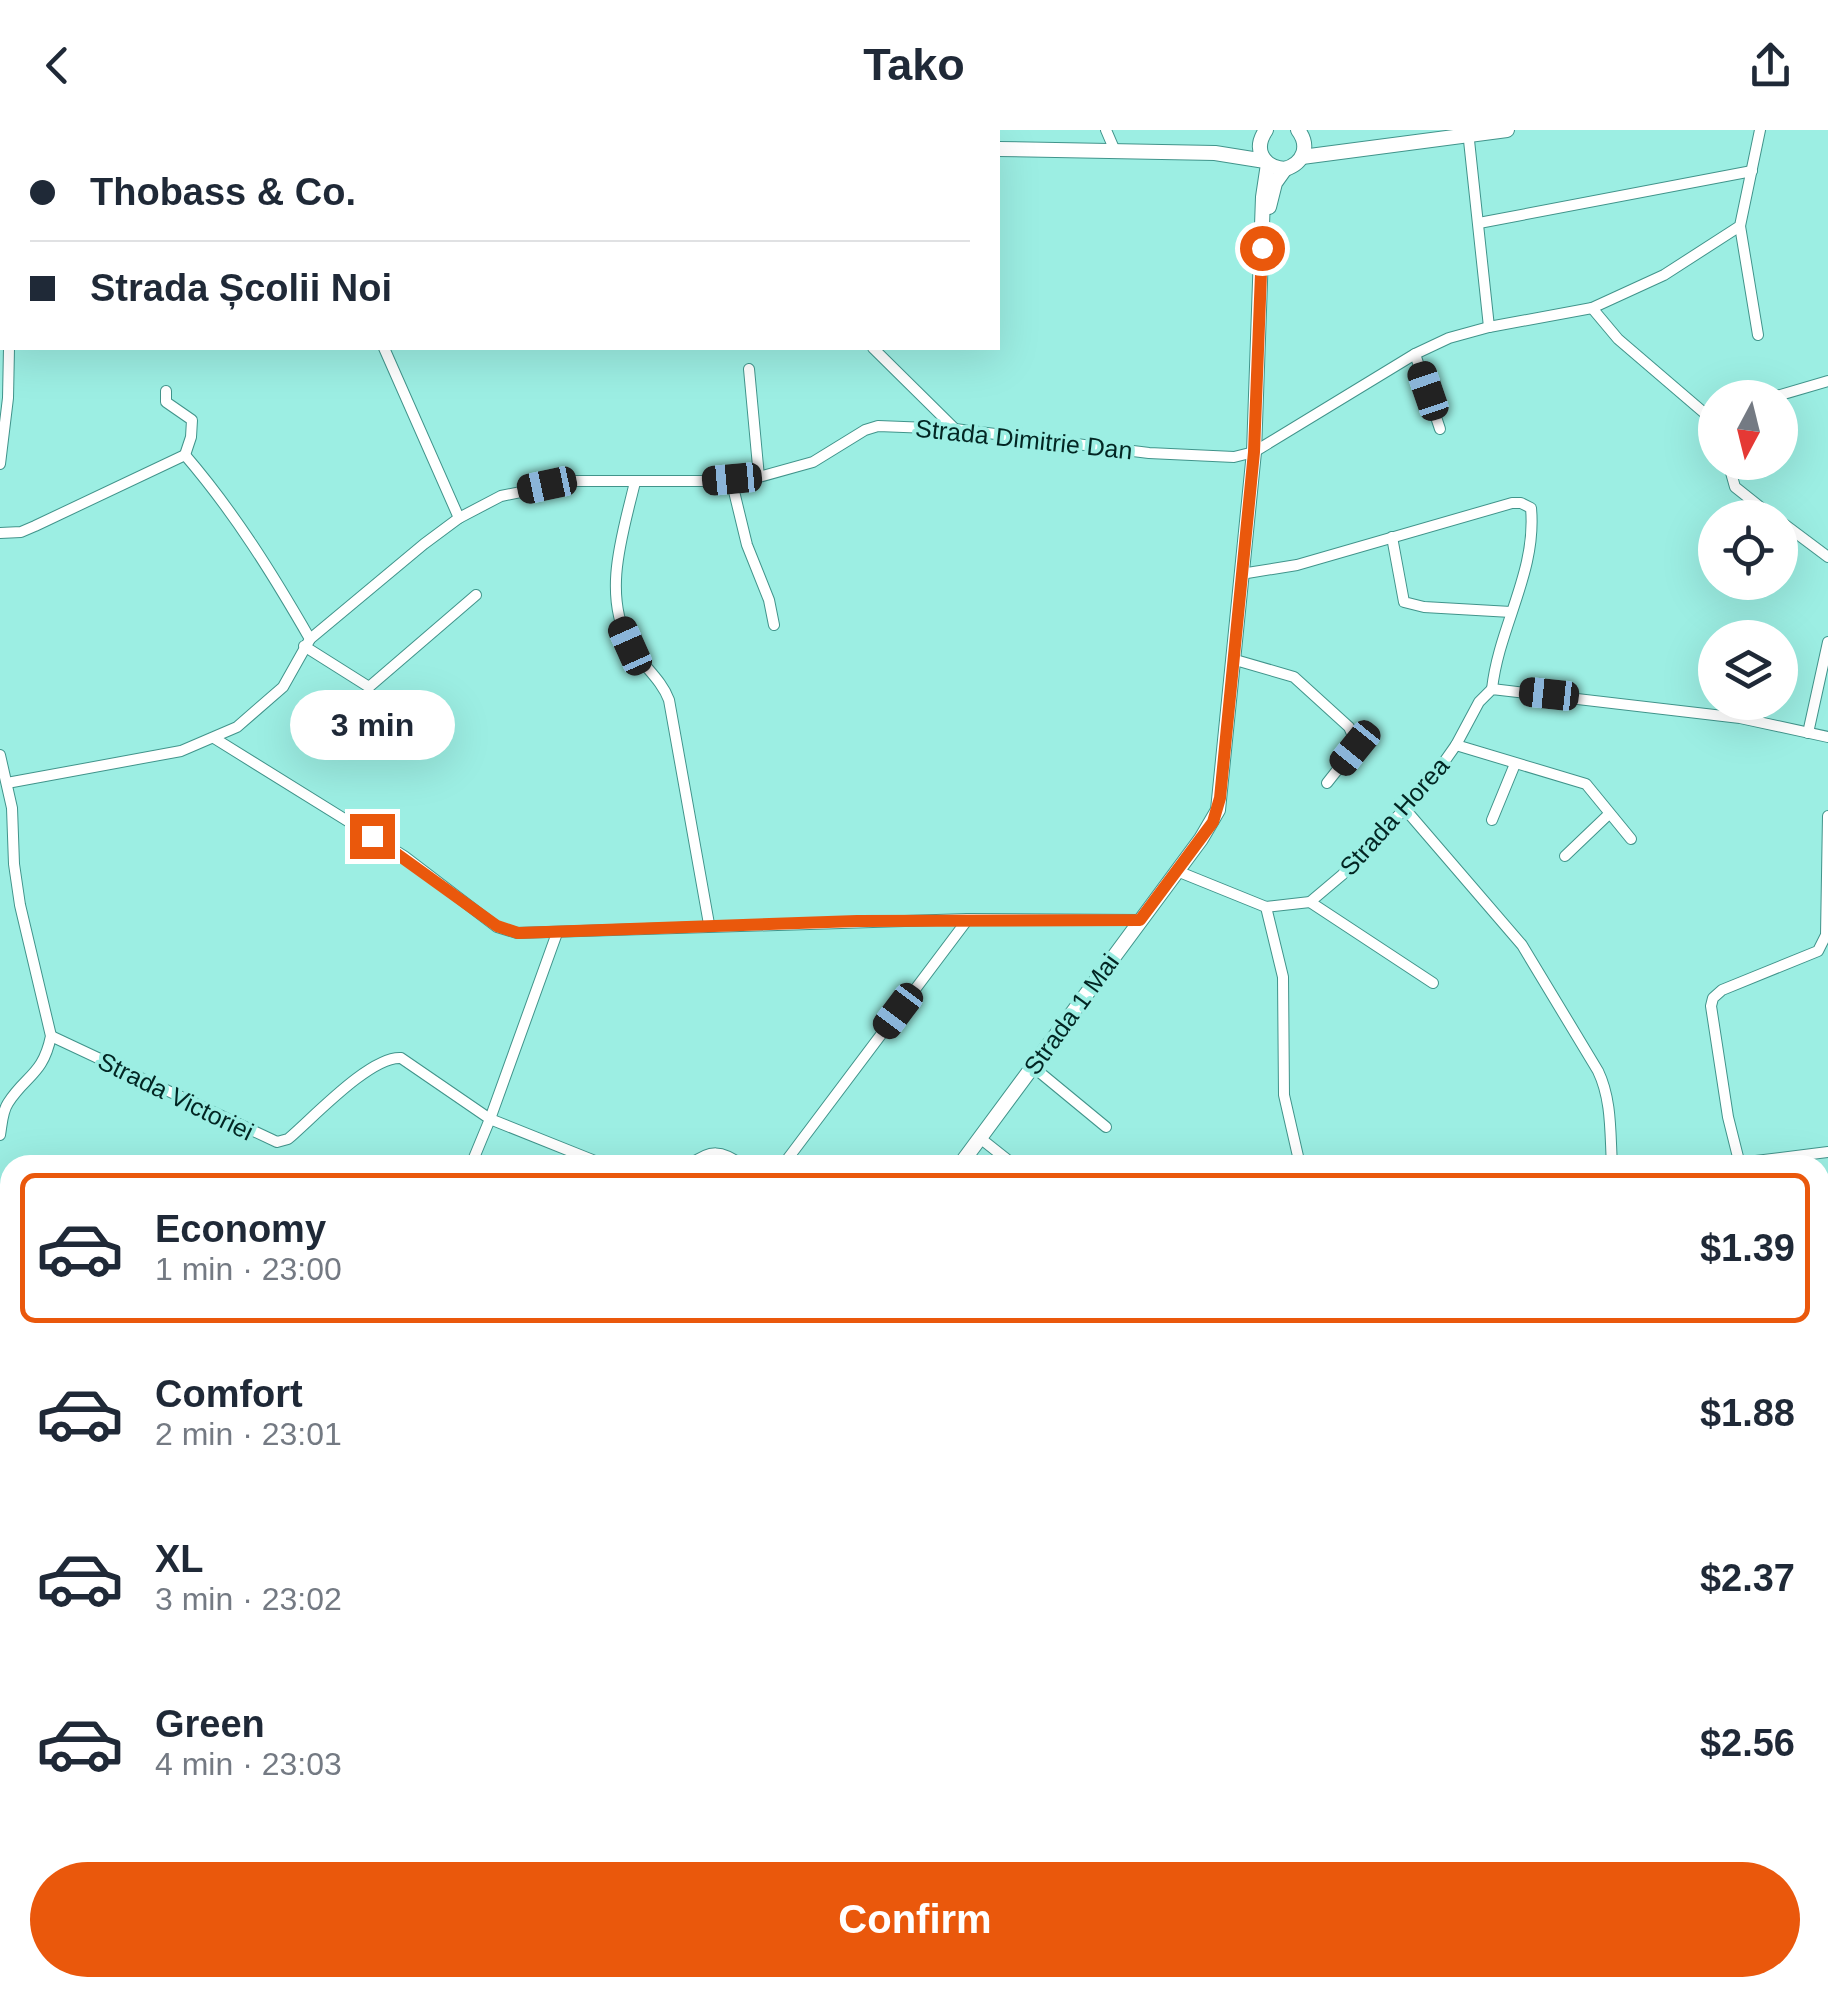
<!DOCTYPE html>
<html lang="en">
<head>
<meta charset="utf-8">
<style>
	body { margin:0; font-family:Helvetica,sans-serif; background:#f2f2f3; color:#1f2937; height:100vh; display:flex; flex-direction:column; font-size:38px; white-space:nowrap }
	* { box-sizing:border-box; margin:0 }
	p { font-size:32px; color:#747a83 }
	.icon { flex:none; width:55px; height:55px; fill:none; stroke:currentColor; stroke-width:2; stroke-linecap:round; stroke-linejoin:round }
	.map { position:relative; flex:1; overflow:hidden }
	.panel { position:absolute; left:0px; top:1025px; width:1830px; height:842px; display:flex; flex-direction:column; background:#fff; border-radius:30px 30px 0 0; box-shadow:0 10px 40px #0002 }
	.panel>* { flex:none }
	.top-card { position:absolute; left:0px; top:0px; width:1000px; height:220px; box-shadow:0 10px 40px #0002; display:grid; align-content:center; height:220px; padding:0 30px; background:#fff }
	.needle { width:65px; rotate:187deg }
	.controls { position:absolute; left:1698px; top:250px; display:grid; gap:20px }
	.controls a { display:grid; place-items:center; width:100px; height:100px; border-radius:50%; background:#fff; box-shadow:0 10px 40px #0002; font-size:50px }
	.end { position:absolute; width:45px; height:45px; margin:-22px; border:12px solid #ea580c; background:#fff; box-shadow:0 0 0 5px #fff }
	.from { border-radius:50% }
	.bubble { position:absolute; height:70px; border-radius:35px; background:#fff; box-shadow:0 10px 40px #0002; font-size:32px; font-weight:700; line-height:70px; text-align:center }
	.car { position:absolute; width:30px; height:60px; margin:-30px -15px; border-radius:12px; box-shadow:0 0 8px 2px #0007; background:linear-gradient(#222 24%,#8ab4d8 0 40%,#222 0 76%,#8ab4d8 0 86%,#222 0) }
	.top-card b { display:flex; align-items:center; gap:35px; height:95px; font-size:38px }
	.top-card b+b { border-top:2px solid #e0e1e3 }
	.top-card i { width:25px; height:25px; background:#1f2937 }
	ul { padding:18px 0 0; list-style:none }
	li { display:flex; align-items:center; gap:30px; height:150px; margin:0 20px 15px; padding:0 10px; border:5px solid transparent; border-radius:15px }
	li div { flex:1 }
	li b { display:block; font-size:38px }
	li em { font-style:normal; font-weight:700 }
	li.selected { border-color:#ea580c }
	li>.icon { width:90px; height:90px; stroke-width:1.5 }
	.primary-button { display:flex; gap:20px; margin-top:auto; padding:20px 30px }
	.primary-button a { flex:1; height:115px; border-radius:60px; background:#ea580c; color:#fff; font-size:40px; font-weight:700; line-height:115px; text-align:center }
	header { display:flex; justify-content:space-between; align-items:center; height:130px; padding:0 30px; background:#fff; font-size:45px; font-weight:700 }
	.map>svg:first-child { display:block }
</style>
</head>
<body>
<header><svg class="icon" aria-label="back" viewBox="0 0 24 24"><path d="M15 5l-7 7 7 7"/></svg>Tako<svg class="icon" aria-label="share" viewBox="0 0 24 24"><path d="M12 15V3M7 8l5-5 5 5M5 13v7h14v-7"/></svg></header>
<div class="map">
<svg width="1828" height="1866" viewBox="0 0 1828 1866">
	<rect width="100%" height="100%" fill="#9ceee3"/>
	<g fill="none" stroke-linecap="round" stroke-linejoin="round">
		<g stroke="#41948b" stroke-width="12">
			<g id="street">
				<path d="M503 0V2"/>
				<path d="M533 0V2"/>
				<path d="M680 0V2"/>
				<path d="M879 0V2"/>
				<path d="M1106 0 1115 21"/>
				<path d="M1468 1 1489 197"/>
				<path d="M23 2V0"/>
				<path d="M1479 93 1752 41"/>
				<path d="M1740 96 1758 205"/>
				<path d="M0 106H2"/>
				<path d="M1592 178 1618 209 1709 287 1715 299"/>
				<path d="M384 218 459 388"/>
				<path d="M873 218 954 298"/>
				<path d="M1415 224 1440 299"/>
				<path d="M749 239 759 347"/>
				<path d="M166 261V272L192 290 191 307 185 325"/>
				<path d="M1770 268 1828 251"/>
				<path d="M1728 332 1735 357 1774 388"/>
				<path d="M0 334 8 268 9 218"/>
				<path d="M731 349 747 415 769 470 774 495"/>
				<path d="M635 352C623 403 602 463 629 513 640 534 661 548 669 570L709 794"/>
				<path d="M1780 391 1828 427"/>
				<path d="M0 403 21 402 35 396 185 325C234 382 272 443 310 509"/>
				<path d="M1392 407 1404 472 1424 477 1511 482"/>
				<path d="M1241 444 1297 435 1512 373H1521L1531 378C1537 442 1499 496 1492 559"/>
				<path d="M304 516 369 557 476 465"/>
				<path d="M1232 529 1294 547 1349 597 1357 615 1327 653"/>
				<path d="M1808 603 1828 512"/>
				<path d="M214 608 404 726 497 797 517 803 968 789 1140 790"/>
				<path d="M1456 615 1586 654 1631 709"/>
				<path d="M0 625 12 678 14 734 20 775 51 906C43 945 26 945 8 973 2 982 2 994 0 1005"/>
				<path d="M7 653 181 621 237 597 283 557 310 509 424 414 459 388 501 366 575 351H707L759 347 813 332 865 300 878 296 955 299 1149 323 1234 327 1254 322 1415 224 1449 208 1489 197 1592 178 1664 145 1740 96 1760 0"/>
				<path d="M1405 679 1522 815 1598 941C1612 970 1610 1004 1612 1035"/>
				<path d="M1492 690 1515 634"/>
				<path d="M1565 726 1609 684"/>
				<path d="M1177 741 1266 777 1310 772 1342 745 1430 652 1456 615 1479 572 1492 559 1740 588 1828 607"/>
				<path d="M1310 772 1433 853"/>
				<path d="M1266 777 1283 847 1284 965 1300 1035"/>
				<path d="M51 906 277 1012 288 1009C313 988 370 926 401 928L490 989 605 1035"/>
				<path d="M1032 936 1106 997"/>
				<path d="M980 1008 1014 1035"/>
				<path d="M1739 1033 1828 1022"/>
				<path d="M471 1035 490 989 557 803"/>
				<path d="M690 1035C710 1019 722 1020 742 1035"/>
				<path d="M783 1035 968 789"/>
				<path d="M1740 1035 1728 987 1711 876 1713 868 1722 860 1818 821 1826 805 1828 686"/>
				<path d="M1820 1115 1828 1121"/>
				<path d="M1820 1224 1828 1222"/>
				<path d="M0 1332 10 1340"/>
				<path d="M0 1566 10 1544"/>
				<path d="M1820 1645H1828"/>
				<path d="M0 1768 10 1794"/>
				<path d="M1820 1785H1828"/>
				<path d="M33 1858 36 1866"/>
				<path d="M551 1858 566 1866"/>
				<path d="M777 1858 788 1866"/>
				<path d="M1398 1858V1866"/>
				<path d="M1579 1858 1580 1866"/>
				<path d="M654 1866 658 1858"/>
				<path d="M1787 1866 1788 1858"/>
			</g>
		</g>
		<g stroke="#41948b" stroke-width="16">
			<g id="secondary">
				<path d="M305 0 311 2"/>
				<path d="M1266 0C1253 19 1262 37 1285 39 1304 33 1310 16 1298 0"/>
				<path d="M998 19 1215 23 1265 31"/>
				<path d="M1302 27 1507 0"/>
				<path d="M1269 77 1275 53 1285 39"/>
				<path d="M960 1035 1201 709 1218 680 1254 322 1263 67 1268 34"/>
				<path d="M925 1858 928 1866"/>
			</g>
		</g>
		<use href="#street" stroke="#fff" stroke-width="10"/>
		<use href="#secondary" stroke="#fff" stroke-width="14"/>
	</g>
	<g fill="none" stroke-linecap="round" stroke-linejoin="round">
		<path stroke="#ea580c" stroke-width="12" d="M372 706 497 796 518 803 857 791 1140 790 1213 692 1220 668 1254 322 1262 118"/>
	</g>
	<g text-anchor="middle" dominant-baseline="central" stroke-width="8" stroke-linejoin="round" paint-order="stroke">
		<g font-size="25" fill="#022623" stroke="#9ceee3">
			<text transform="translate(1024 309) rotate(6)">Strada Dimitrie Dan</text>
			<text transform="translate(1394 686) rotate(-48)">Strada Horea</text>
			<text transform="translate(1071 884) rotate(-54)">Strada 1 Mai</text>
			<text transform="translate(176 966) rotate(26)">Strada Victoriei</text>
		</g>
	</g>
</svg>
<div class="controls">
<a><svg class="needle" viewBox="-14 -14 28 28"><path d="M0-13l5 13h-10z" fill="#e53935"/><path d="M0 13l5-13h-10z" fill="#747a83"/></svg></a>
<a><svg class="icon" aria-label="locate" viewBox="0 0 24 24"><circle cx="12" cy="12" r="6"/><path d="M12 2v4M12 18v4M2 12h4M18 12h4"/></svg></a>
<a><svg class="icon" aria-label="layers" viewBox="0 0 24 24"><path d="M12 4l9 5-9 5-9-5zM3 14l9 5 9-5"/></svg></a>
</div>
<i class="end from" style="left:1262px;top:118px"></i>
<i class="end" style="left:372px;top:706px"></i>
<div class="bubble" style="left:290px;top:560px;width:165px">3 min</div>
<i class="car" style="left:1428px;top:261px;rotate:341deg"></i>
<i class="car" style="left:732px;top:349px;rotate:265deg"></i>
<i class="car" style="left:547px;top:355px;rotate:258deg"></i>
<i class="car" style="left:630px;top:516px;rotate:336deg"></i>
<i class="car" style="left:1549px;top:564px;rotate:276deg"></i>
<i class="car" style="left:1355px;top:618px;rotate:219deg"></i>
<i class="car" style="left:898px;top:881px;rotate:217deg"></i>
<div class="top-card">
<b><i class="from"></i>Thobass &amp; Co.</b>
<b><i></i>Strada Școlii Noi</b>
</div>
<section class="panel">
<ul>
<li class="selected"><svg class="icon" aria-label="car" viewBox="0 0 24 24"><path d="M5 17H2v-5l4-1 3-4h7l3 4 3 1v5h-3M9 17h6M6 11h13"/><circle cx="7" cy="17" r="2"/><circle cx="17" cy="17" r="2"/></svg><div><b>Economy</b><p>1 min · 23:00</p></div><em>$1.39</em></li>
<li><svg class="icon" aria-label="car" viewBox="0 0 24 24"><path d="M5 17H2v-5l4-1 3-4h7l3 4 3 1v5h-3M9 17h6M6 11h13"/><circle cx="7" cy="17" r="2"/><circle cx="17" cy="17" r="2"/></svg><div><b>Comfort</b><p>2 min · 23:01</p></div><em>$1.88</em></li>
<li><svg class="icon" aria-label="car" viewBox="0 0 24 24"><path d="M5 17H2v-5l4-1 3-4h7l3 4 3 1v5h-3M9 17h6M6 11h13"/><circle cx="7" cy="17" r="2"/><circle cx="17" cy="17" r="2"/></svg><div><b>XL</b><p>3 min · 23:02</p></div><em>$2.37</em></li>
<li><svg class="icon" aria-label="car" viewBox="0 0 24 24"><path d="M5 17H2v-5l4-1 3-4h7l3 4 3 1v5h-3M9 17h6M6 11h13"/><circle cx="7" cy="17" r="2"/><circle cx="17" cy="17" r="2"/></svg><div><b>Green</b><p>4 min · 23:03</p></div><em>$2.56</em></li>
</ul>
<div class="primary-button"><a>Confirm</a></div>
</section>
</div>
</body>
</html>
